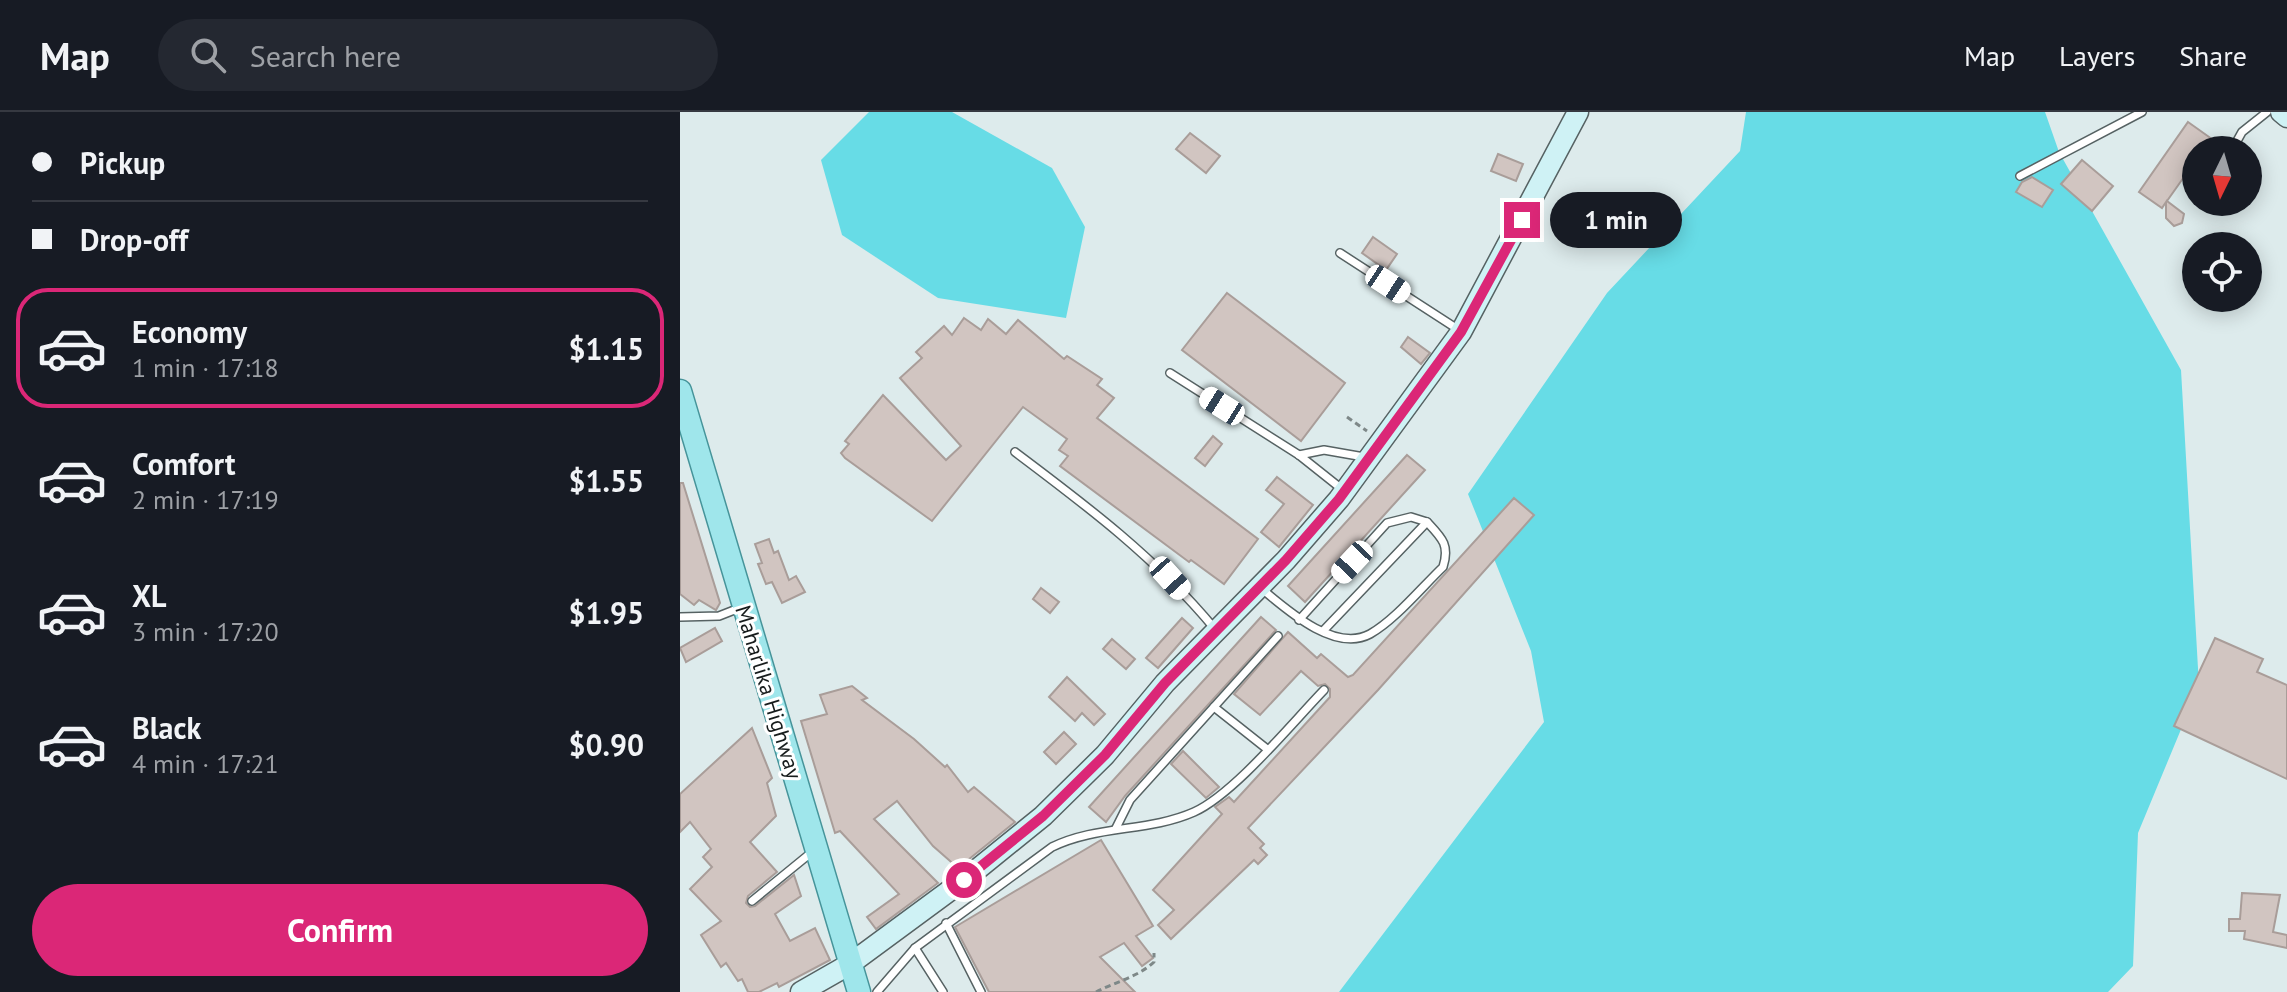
<!DOCTYPE html>
<html lang="en">
<head>
<meta charset="utf-8">
<style>
	body { margin:0; font-family:"PT Sans",sans-serif; background:#242831; color:#f1f3f6; height:100vh; display:flex; flex-direction:column; font-size:30px; white-space:nowrap }
	* { box-sizing:border-box; margin:0 }
	p { font-size:26px; color:#9ea1a6 }
	.icon { flex:none; width:44px; height:44px; fill:none; stroke:currentColor; stroke-width:2; stroke-linecap:round; stroke-linejoin:round }
	.map { position:relative; flex:1; overflow:hidden }
	.panel { display:flex; flex-direction:column; background:#171b24; width:680px }
	.panel>* { flex:none }
	.banner { display:grid; align-content:center; height:176px; padding:0 32px; background:#171b24 }
	.needle { width:52px; rotate:185deg }
	.fabs { position:absolute; left:1502px; top:24px; display:grid; gap:16px }
	.fabs a { display:grid; place-items:center; width:80px; height:80px; border-radius:50%; background:#171b24; box-shadow:0 4px 20px #0003; font-size:40px }
	.end { position:absolute; width:36px; height:36px; margin:-18px; border:10px solid #db2777; background:#fff; box-shadow:0 0 0 4px #fff }
	.from { border-radius:50% }
	.bubble { position:absolute; height:56px; border-radius:28px; background:#171b24; box-shadow:0 4px 20px #0003; font-size:26px; font-weight:600; line-height:56px; text-align:center }
	.car { position:absolute; width:24px; height:48px; margin:-24px -12px; border-radius:10px; box-shadow:0 0 6px 2px #0007; background:linear-gradient(#fff 24%,#345 0 40%,#fff 0 76%,#345 0 86%,#fff 0) }
	.banner b { display:flex; align-items:center; gap:28px; height:76px; font-size:30px }
	.banner b+b { border-top:2px solid #363941 }
	.banner i { width:20px; height:20px; background:#f1f3f6 }
	ul { padding:0; list-style:none }
	li { display:flex; align-items:center; gap:24px; height:120px; margin:0 16px 12px; padding:0 16px; border:4px solid transparent; border-radius:32px }
	li div { flex:1 }
	li b { display:block; font-size:30px }
	li em { font-style:normal; font-weight:600 }
	li.selected { border-color:#db2777 }
	li>.icon { width:72px; height:72px; stroke-width:1.5 }
	.cta { display:flex; gap:16px; margin-top:auto; padding:16px 32px }
	.cta a { flex:1; height:92px; border-radius:48px; background:#db2777; color:#fff; font-size:32px; font-weight:600; line-height:92px; text-align:center }
	header { display:flex; align-items:center; gap:48px; box-sizing:border-box; height:112px; padding:0 40px; background:#171b24; border-bottom:2px solid #363941 }
	header strong { font-size:38px }
	nav { display:flex; gap:44px; margin-inline-start:auto; font-size:28px }
	.search { width:560px; height:72px; background:#242831; display:flex; align-items:center; gap:20px; box-sizing:border-box; padding:0 28px; border-radius:44px; color:#9ea1a6; font-size:30px }
	main { display:flex; flex:1; min-height:0 }
	.map>svg:first-child { display:block }
</style>
</head>
<body>
<header>
<strong>Map</strong>
<div class="search"><svg class="icon" aria-label="search" viewBox="0 0 24 24"><circle cx="10" cy="10" r="6"/><path d="M15 15l6 6"/></svg>Search here</div>
<nav><a>Map</a><a>Layers</a><a>Share</a></nav>
</header>
<main>
<section class="panel">
<div class="banner">
<b><i class="from"></i>Pickup</b>
<b><i></i>Drop-off</b>
</div>
<ul>
<li class="selected"><svg class="icon" aria-label="car" viewBox="0 0 24 24"><path d="M5 17H2v-5l4-1 3-4h7l3 4 3 1v5h-3M9 17h6M6 11h13"/><circle cx="7" cy="17" r="2"/><circle cx="17" cy="17" r="2"/></svg><div><b>Economy</b><p>1 min · 17:18</p></div><em>$1.15</em></li>
<li><svg class="icon" aria-label="car" viewBox="0 0 24 24"><path d="M5 17H2v-5l4-1 3-4h7l3 4 3 1v5h-3M9 17h6M6 11h13"/><circle cx="7" cy="17" r="2"/><circle cx="17" cy="17" r="2"/></svg><div><b>Comfort</b><p>2 min · 17:19</p></div><em>$1.55</em></li>
<li><svg class="icon" aria-label="car" viewBox="0 0 24 24"><path d="M5 17H2v-5l4-1 3-4h7l3 4 3 1v5h-3M9 17h6M6 11h13"/><circle cx="7" cy="17" r="2"/><circle cx="17" cy="17" r="2"/></svg><div><b>XL</b><p>3 min · 17:20</p></div><em>$1.95</em></li>
<li><svg class="icon" aria-label="car" viewBox="0 0 24 24"><path d="M5 17H2v-5l4-1 3-4h7l3 4 3 1v5h-3M9 17h6M6 11h13"/><circle cx="7" cy="17" r="2"/><circle cx="17" cy="17" r="2"/></svg><div><b>Black</b><p>4 min · 17:21</p></div><em>$0.90</em></li>
</ul>
<div class="cta"><a>Confirm</a></div>
</section>
<div class="map">
<svg width="1607" height="880" viewBox="0 0 1607 880">
	<rect width="100%" height="100%" fill="#ddebec"/>
	<g fill="#67dce6">
		<path d="M189 0H272L372 56 405 115 386 206 258 186 162 123 141 48Z"/>
		<path d="M1066 0H1365L1379 40 1501 258 1519 574 1458 721 1453 854 1428 880H659L864 610 851 539 788 382 927 181 1060 39Z"/>
	</g>
	<g fill="#d1c5c1" stroke="#a99d99" stroke-width="2">
		<path d="M1508 10 1546 37 1516 38V48L1487 89 1504 102 1502 111 1494 114 1486 106V90L1482 96 1459 80Z"/>
		<path d="M510 21 540 44 526 61 496 37Z"/>
		<path d="M818 42 843 52 836 69 811 59Z"/>
		<path d="M1402 48 1433 74 1412 99 1381 72Z"/>
		<path d="M1352 65 1373 78 1362 95 1336 80 1342 70Z"/>
		<path d="M693 125 717 142 706 158 682 141Z"/>
		<path d="M547 181 665 271 621 329 502 238Z"/>
		<path d="M284 206 301 218 308 207 326 222 338 208 384 247 387 244 422 267 417 273 434 286 417 306 578 427 544 472 511 448 509 450 380 354 388 344 379 338 387 327 343 295 252 409 165 346 161 341 169 332 165 329 203 283 266 348 281 334 220 266 242 246 236 240 264 214 272 223Z"/>
		<path d="M728 225 750 241 741 252 721 235Z"/>
		<path d="M533 324 542 332 525 354 515 346Z"/>
		<path d="M727 343 745 358 625 490 608 474Z"/>
		<path d="M597 365 633 393 599 435 581 420 604 392 586 378Z"/>
		<path d="M0 371H3L40 491 36 498 19 488 14 493 0 482Z"/>
		<path d="M834 386 854 403 698 578 568 716 584 732 580 736 587 743 578 752 574 748 491 827 478 813 494 798 473 778 542 702 535 695 549 685 554 690 650 585V577L645 572 638 574 621 559 580 603 554 582 608 520 637 546 641 542 668 565 673 563Z"/>
		<path d="M89 427 94 441 98 439 109 468 116 464 125 480 102 491 92 470 86 472 78 452 82 451 75 432Z"/>
		<path d="M361 476 379 490 370 501 353 487Z"/>
		<path d="M581 505 596 518 445 684 426 710 409 695Z"/>
		<path d="M502 506 513 516 478 556 466 546Z"/>
		<path d="M35 516 42 529 6 550 0 536Z"/>
		<path d="M1535 526 1583 547 1577 560 1607 573V667L1494 614Z"/>
		<path d="M432 527 455 547 446 557 423 537Z"/>
		<path d="M387 565 425 602 414 613 402 601 395 609 369 585Z"/>
		<path d="M172 574 187 586 182 588 234 627 265 655 267 653 288 680 294 675 335 710 278 756 253 734 217 689 194 707 258 771 196 817 187 805 219 782 160 719 155 721 121 609 147 602 140 583Z"/>
		<path d="M72 616 92 666 87 671 96 704 70 730 97 760 68 784 66 791 70 795 75 794 114 763 121 784 95 802 110 829 135 816 150 848 99 875 97 871 79 880H68L62 867 58 869 46 851 41 855 21 823 41 809 10 777 32 755 23 745 31 737 10 710 0 720V682Z"/>
		<path d="M384 620 396 632 376 652 364 640Z"/>
		<path d="M503 639 539 675 526 686 491 652Z"/>
		<path d="M421 728 473 814 456 824 473 846 462 854 444 831 420 845 455 880H309L275 815Z"/>
		<path d="M1562 781 1600 783 1593 820 1607 823V836L1564 827 1565 819H1549V807H1560Z"/>
	</g>
	<g fill="none" stroke-linecap="round" stroke-linejoin="round">
		<g stroke="#566263" stroke-width="10">
			<g id="lane">
				<path d="M1552 38 1562 20 1587 0"/>
				<path d="M1340 64 1462 0"/>
				<path d="M660 141 779 218"/>
				<path d="M490 261 619 343 663 378"/>
				<path d="M335 340C407 394 476 446 534 516"/>
				<path d="M619 343 644 338 684 345"/>
				<path d="M582 477C607 498 655 541 690 522 715 508 742 475 763 455 770 433 762 426 747 410L643 519"/>
				<path d="M0 505 39 504 62 495"/>
				<path d="M619 508 707 411 731 405 747 410"/>
				<path d="M534 595 587 637"/>
				<path d="M436 716 450 688 598 524"/>
				<path d="M72 789 132 740"/>
				<path d="M266 811 301 880"/>
				<path d="M235 836 263 880"/>
				<path d="M197 880 235 836 372 735C417 713 469 720 514 700 554 682 612 611 644 578"/>
			</g>
		</g>
		<g stroke="#566263" stroke-width="23">
			<g id="secondary">
				<path d="M1601 0 1607 5"/>
				<path d="M121 880 170 852 284 768 363 704 425 643 485 571 606 448 659 387 781 220 898 0"/>
			</g>
		</g>
		<g stroke="#46949a" stroke-width="25">
			<path id="primary" d="M0 279 179 880"/>
		</g>
		<g stroke="#7e8888" stroke-width="3" stroke-dasharray="6 4" stroke-linecap="butt">
			<path d="M667 305 687 319"/>
			<path d="M416 880C435 870 458 865 474 850V841"/>
		</g>
		<use href="#lane" stroke="#fff" stroke-width="7"/>
		<use href="#secondary" stroke="#cff2f5" stroke-width="20"/>
		<use href="#primary" stroke="#9fe6eb" stroke-width="22"/>
	</g>
	<g fill="none" stroke-linecap="round" stroke-linejoin="round">
		<path stroke="#db2777" stroke-width="10" d="M284 768 363 704 425 643 485 571 606 448 659 387 781 220 842 108"/>
	</g>
	<g text-anchor="middle" dominant-baseline="central" stroke-width="6" stroke-linejoin="round" paint-order="stroke">
		<g font-size="22" fill="#171c1c" stroke="#fff">
			<text transform="translate(89 580) rotate(73)">Maharlika Highway</text>
		</g>
	</g>
</svg>
<div class="fabs">
<a><svg class="needle" viewBox="-14 -14 28 28"><path d="M0-13l5 13h-10z" fill="#e53935"/><path d="M0 13l5-13h-10z" fill="#9ea1a6"/></svg></a>
<a><svg class="icon" aria-label="locate" viewBox="0 0 24 24"><circle cx="12" cy="12" r="6"/><path d="M12 2v4M12 18v4M2 12h4M18 12h4"/></svg></a>
</div>
<i class="end from" style="left:284px;top:768px"></i>
<i class="end" style="left:842px;top:108px"></i>
<div class="bubble" style="left:870px;top:80px;width:132px">1 min</div>
<i class="car" style="left:708px;top:172px;rotate:123deg"></i>
<i class="car" style="left:542px;top:294px;rotate:302deg"></i>
<i class="car" style="left:672px;top:450px;rotate:223deg"></i>
<i class="car" style="left:490px;top:466px;rotate:138deg"></i>
</div>
</main>
</body>
</html>
